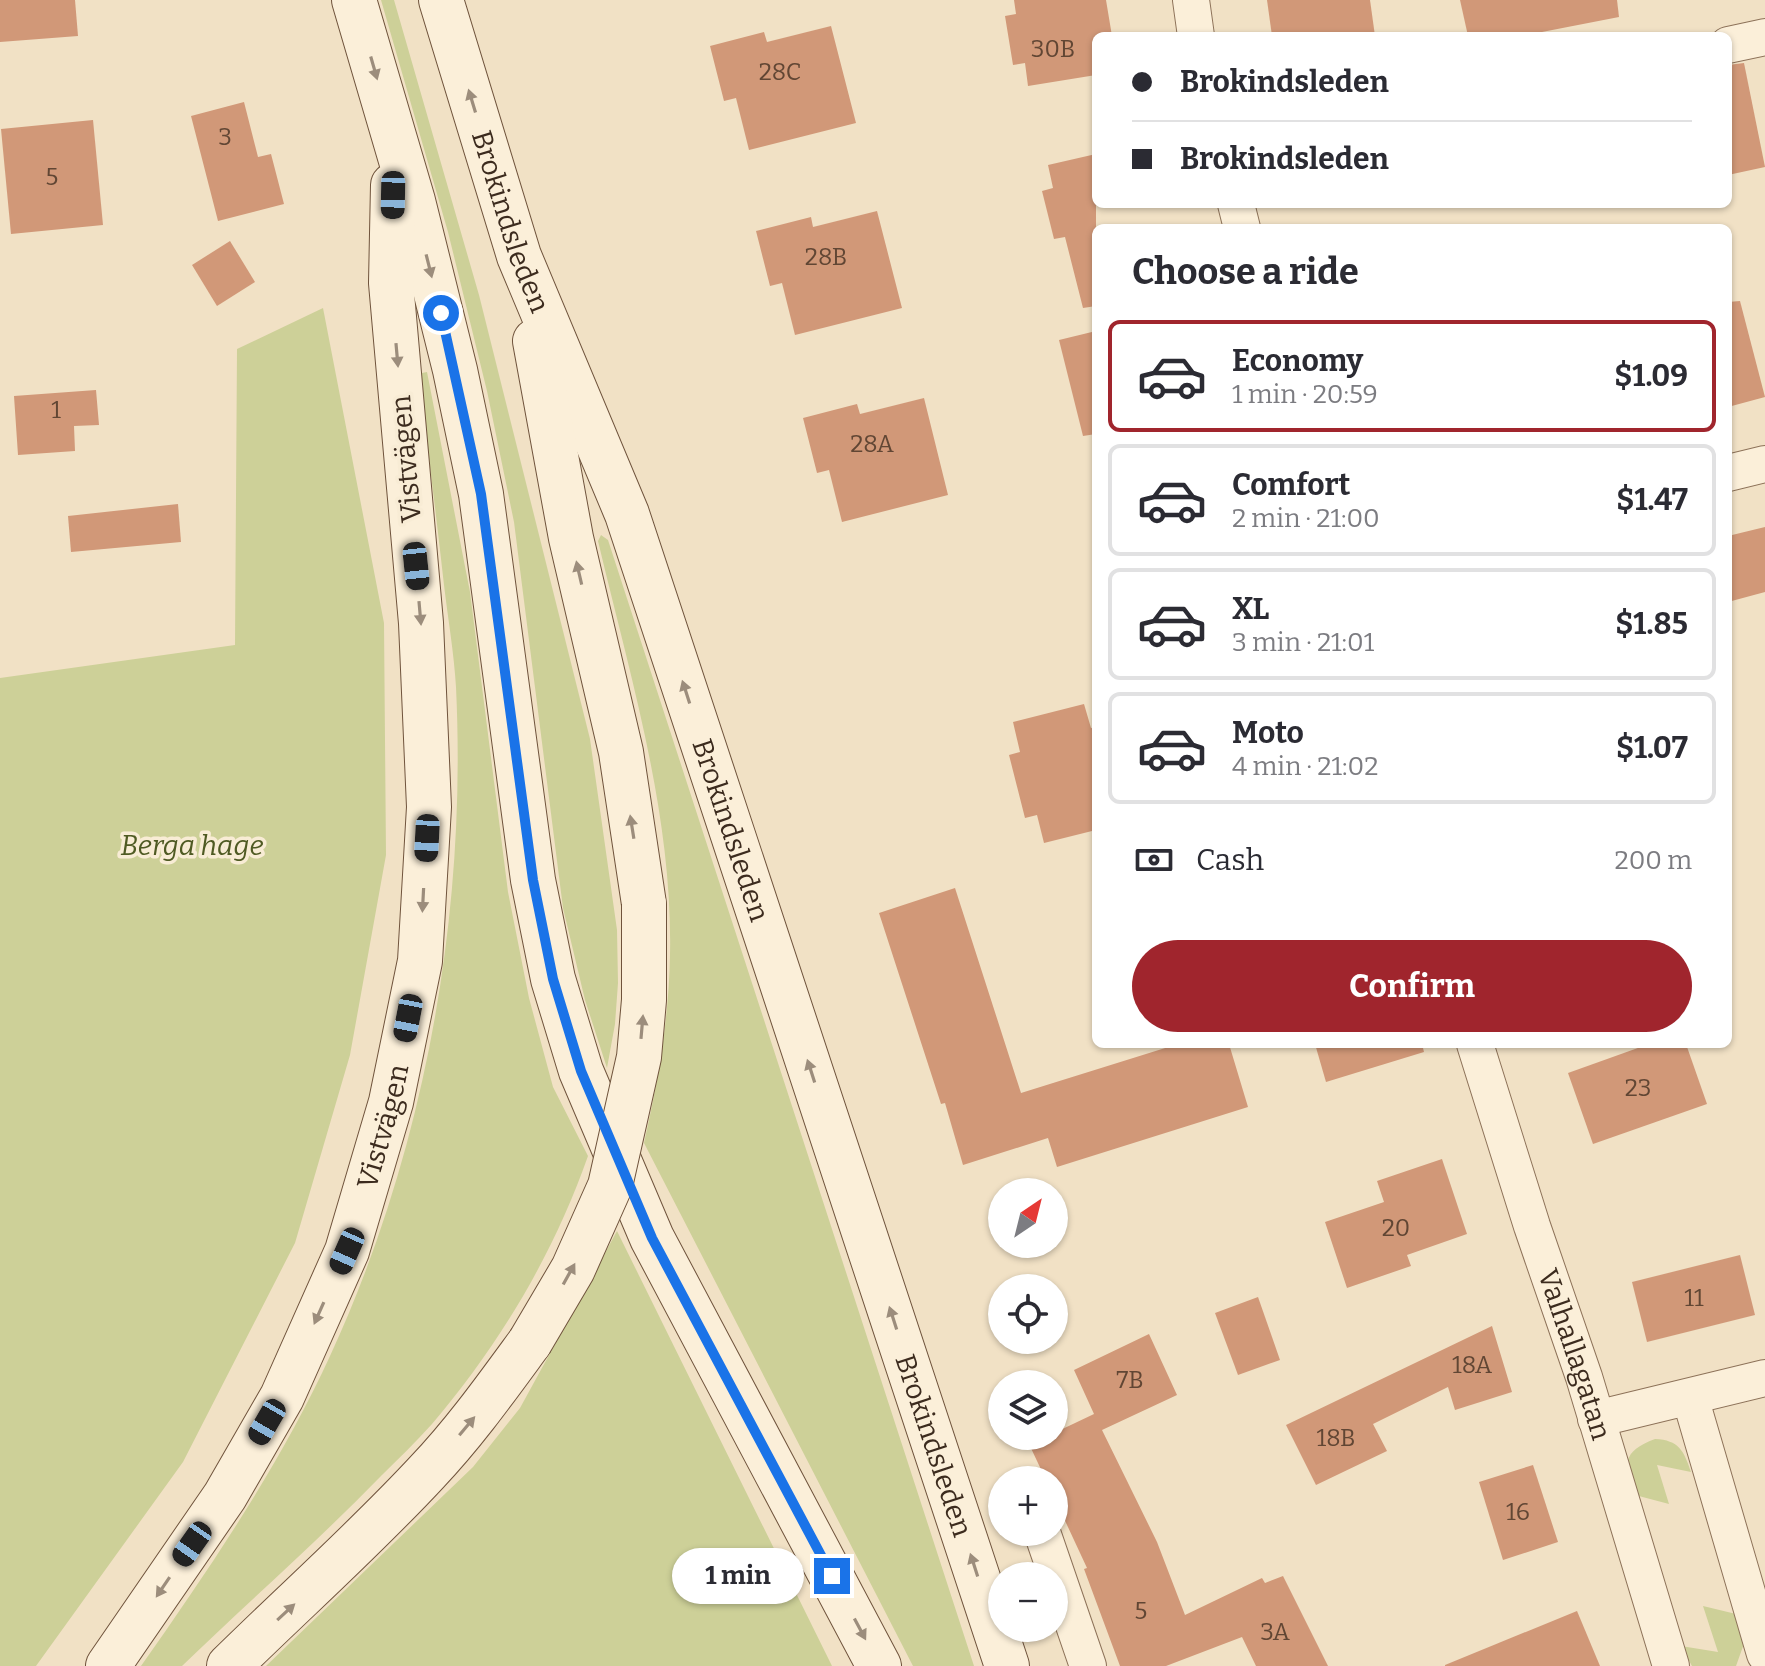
<!DOCTYPE html>
<html lang="en">
<head>
<meta charset="utf-8">
<style>
	body { margin:0; font-family:Bitter,serif; background:#f2f2f3; color:#2b2b33; height:100vh; display:flex; flex-direction:column; font-size:30px; white-space:nowrap }
	* { box-sizing:border-box; margin:0 }
	p { font-size:26px; color:#7c7c81 }
	.icon { flex:none; width:44px; height:44px; fill:none; stroke:currentColor; stroke-width:2; stroke-linecap:round; stroke-linejoin:round }
	.map { position:relative; flex:1; overflow:hidden }
	.drawer { position:absolute; left:1092px; top:224px; width:640px; height:824px; display:flex; flex-direction:column; background:#fff; border-radius:12px; box-shadow:0 2px 6px #0004 }
	.drawer>* { flex:none }
	.hud { position:absolute; left:1092px; top:32px; width:640px; height:176px; border-radius:12px; box-shadow:0 2px 6px #0004; display:grid; align-content:center; height:176px; padding:0 40px; background:#fff }
	.needle { width:52px; rotate:35deg }
	.fabs { position:absolute; left:988px; top:1178px; display:grid; gap:16px }
	.fabs a { display:grid; place-items:center; width:80px; height:80px; border-radius:50%; background:#fff; box-shadow:0 2px 6px #0004; font-size:40px }
	.end { position:absolute; width:36px; height:36px; margin:-18px; border:10px solid #1a73e8; background:#fff; box-shadow:0 0 0 4px #fff }
	.from { border-radius:50% }
	.bubble { position:absolute; height:56px; border-radius:28px; background:#fff; box-shadow:0 2px 6px #0004; font-size:26px; font-weight:700; line-height:56px; text-align:center }
	.car { position:absolute; width:24px; height:48px; margin:-24px -12px; border-radius:10px; box-shadow:0 0 6px 2px #0007; background:linear-gradient(#222 24%,#8ab4d8 0 40%,#222 0 76%,#8ab4d8 0 86%,#222 0) }
	.hud b { display:flex; align-items:center; gap:28px; height:76px; font-size:30px }
	.hud b+b { border-top:2px solid #e1e1e2 }
	.hud i { width:20px; height:20px; background:#2b2b33 }
	ul { padding:0; list-style:none }
	li { display:flex; align-items:center; gap:24px; height:112px; margin:0 16px 12px; padding:0 24px; border:4px solid #e1e1e2; border-radius:12px }
	li div { flex:1 }
	li b { display:block; font-size:30px }
	li em { font-style:normal; font-weight:700 }
	li.active { border-color:#a0252d }
	li>.icon { width:72px; height:72px; stroke-width:1.5 }
	h2 { padding:0 40px; font-size:36px; line-height:96px }
	.pay { display:flex; align-items:center; gap:20px; height:88px; padding:0 40px; font-size:30px }
	.pay p { margin-inline-start:auto }
	.cta { display:flex; gap:16px; margin-top:auto; padding:16px 40px }
	.cta a { flex:1; height:92px; border-radius:48px; background:#a0252d; color:#fff; font-size:32px; font-weight:700; line-height:92px; text-align:center }
	.map>svg:first-child { display:block }
</style>
</head>
<body>
<div class="map">
<svg width="1765" height="1666" viewBox="0 0 1765 1666">
	<rect width="100%" height="100%" fill="#f1e1c5"/>
	<g fill="#cdd098">
		<path d="M381 0H394L479 295 590 739 617 930 618 983 615 1024 607 1068 585 1000 563 908 514 522 487 391 448 232Z"/>
		<path d="M323 308 384 623 386 855 350 1055 295 1243 183 1462 36 1666H0V678L235 645 237 349Z"/>
		<path d="M427 372 470 592 508 892 529 998 553 1087 588 1156C553 1255 500 1344 432 1424 416 1442 398 1459 381 1476 317 1542 248 1602 182 1666H141C210 1568 280 1465 330 1356 425 1150 467 914 456 687 454 653 448 619 444 585 436 515 428 444 417 374Z"/>
		<path d="M601 535 608 540 974 1666H913L644 1143C658 1081 669 1019 670 955 673 815 630 676 598 541Z"/>
		<path d="M617 1231 832 1666H266L473 1467 520 1408Z"/>
		<path d="M1655 1439C1679 1440 1684 1451 1691 1472L1657 1465 1669 1504 1635 1495C1622 1466 1622 1451 1655 1439Z"/>
		<path d="M1703 1606 1736 1614 1746 1638 1736 1666H1692L1681 1646 1718 1652Z"/>
	</g>
	<g fill="#d19878">
		<path d="M0 0H75L78 36 0 42Z"/>
		<path d="M1014 0H1106L1112 36H1096V75L1028 86 1025 63 1013 65 1005 16 1016 14Z"/>
		<path d="M1267 0H1370L1375 36H1272Z"/>
		<path d="M1460 0H1617L1619 17 1522 36H1468Z"/>
		<path d="M831 26 856 123 749 150 736 98 724 101 710 46 764 32 767 42Z"/>
		<path d="M1744 63 1765 167 1728 175V65Z"/>
		<path d="M244 102 258 157 271 154 284 204 218 221 191 116Z"/>
		<path d="M93 120 103 225 11 234 1 129Z"/>
		<path d="M1096 154V306L1083 308 1065 237 1054 239 1042 191 1053 188 1048 165Z"/>
		<path d="M877 211 902 308 795 335 782 283 770 286 756 231 811 217 813 227Z"/>
		<path d="M230 241 255 282 217 306 192 265Z"/>
		<path d="M1740 301 1765 397 1728 407V302Z"/>
		<path d="M1096 331V434L1083 436 1059 340Z"/>
		<path d="M96 390 99 425 74 426 75 451 18 455 14 396Z"/>
		<path d="M924 398 948 495 842 522 829 470 817 473 803 418 857 404 860 414Z"/>
		<path d="M178 504 181 542 71 552 68 516Z"/>
		<path d="M1765 527V592L1728 602V536Z"/>
		<path d="M1084 704 1091 728 1096 727V830L1044 843 1037 815 1025 818 1009 755 1020 752 1013 722Z"/>
		<path d="M955 888 1021 1093 1178 1044H1229L1248 1107 1057 1167 1048 1138 963 1165 945 1103 941 1104 879 913Z"/>
		<path d="M1315 1044H1422L1424 1052 1326 1082Z"/>
		<path d="M1649 1044H1686L1707 1104 1593 1144 1568 1073Z"/>
		<path d="M1442 1159 1467 1234 1407 1255 1411 1266 1347 1288 1325 1222 1384 1202 1377 1181Z"/>
		<path d="M1740 1255 1755 1315 1647 1342 1632 1282Z"/>
		<path d="M1258 1297 1280 1360 1238 1375 1215 1313Z"/>
		<path d="M1492 1326 1512 1392 1455 1410 1448 1387 1373 1424 1387 1451 1316 1485 1286 1425Z"/>
		<path d="M1149 1334 1177 1395 1102 1430 1157 1542 1185 1615 1262 1578 1265 1583 1283 1576 1328 1666H1256L1242 1637 1166 1666H1120L1084 1569 1087 1568 1054 1497V1480H1046L1029 1444 1047 1436H1054V1433L1094 1414 1074 1370Z"/>
		<path d="M1533 1465 1558 1542 1503 1560 1479 1482Z"/>
		<path d="M1577 1611 1600 1666H1445V1665Z"/>
	</g>
	<g fill="none" stroke-linecap="round" stroke-linejoin="round">
		<g stroke="#8d7259" stroke-width="38">
			<g id="street">
				<path d="M1191 0 1196 36"/>
				<path d="M1728 45 1765 37"/>
				<path d="M1236 204 1242 228"/>
				<path d="M1728 473 1765 464"/>
				<path id="s1" d="M1475 1044 1532 1226 1584 1377 1671 1666"/>
				<path d="M1690 1397 1765 1654"/>
				<path d="M1596 1419 1765 1378"/>
				<path d="M1042 1532 1088 1666"/>
			</g>
		</g>
		<g stroke="#6f533c" stroke-width="46">
			<g id="secondary">
				<path d="M354 0 413 201 455 370 481 494 533 880 553 979 581 1071 652 1238 879 1666"/>
				<path id="s2" d="M441 0 519 256 627 514 1007 1666"/>
				<path d="M535 341 571 538 621 752 644 904"/>
				<path id="s3" d="M108 1666 225 1496 282 1397 347 1251 391 1102 420 961 429 807 421 623 391 283 393 185"/>
				<path d="M229 1666C295 1601 364 1540 427 1472 465 1432 497 1387 530 1342"/>
			</g>
		</g>
		<use href="#street" stroke="#fbefd9" stroke-width="36"/>
		<use href="#secondary" stroke="#fbefd9" stroke-width="44"/>
		<g stroke="#6f533c" stroke-width="46" stroke-linecap="butt">
			<path id="secondary-bridge" d="M530 1342 573 1269 610 1186 639 1057 644 1000V904"/>
		</g>
		<use href="#secondary-bridge" stroke="#fbefd9" stroke-width="44"/>
	</g>
	<defs><path id="oneway-solid" d="M-6-.8H1V-3.2L6.5 0L1 3.2V.8H-6Z" transform="scale(2)"/></defs>
	<g fill="#9c8d7c">
		<use href="#oneway-solid" transform="translate(374 68) rotate(74)"/>
		<use href="#oneway-solid" transform="translate(472 101) rotate(-107)"/>
		<use href="#oneway-solid" transform="translate(429 266) rotate(76)"/>
		<use href="#oneway-solid" transform="translate(397 355) rotate(85)"/>
		<use href="#oneway-solid" transform="translate(579 573) rotate(-103)"/>
		<use href="#oneway-solid" transform="translate(420 613) rotate(85)"/>
		<use href="#oneway-solid" transform="translate(686 692) rotate(-108)"/>
		<use href="#oneway-solid" transform="translate(632 827) rotate(-99)"/>
		<use href="#oneway-solid" transform="translate(423 900) rotate(93)"/>
		<use href="#oneway-solid" transform="translate(642 1027) rotate(-85)"/>
		<use href="#oneway-solid" transform="translate(811 1071) rotate(-108)"/>
		<use href="#oneway-solid" transform="translate(569 1274) rotate(-61)"/>
		<use href="#oneway-solid" transform="translate(319 1313) rotate(114)"/>
		<use href="#oneway-solid" transform="translate(893 1318) rotate(-108)"/>
		<use href="#oneway-solid" transform="translate(467 1426) rotate(-50)"/>
		<use href="#oneway-solid" transform="translate(974 1565) rotate(-108)"/>
		<use href="#oneway-solid" transform="translate(163 1587) rotate(124)"/>
		<use href="#oneway-solid" transform="translate(286 1612) rotate(-43)"/>
		<use href="#oneway-solid" transform="translate(860 1629) rotate(62)"/>
	</g>
	<g fill="none" stroke-linecap="round" stroke-linejoin="round">
		<path stroke="#1a73e8" stroke-width="10" d="M441 313 481 494 533 880 553 979 581 1071 652 1238 832 1576"/>
	</g>
	<g text-anchor="middle" dominant-baseline="central" stroke-width="7" stroke-linejoin="round" paint-order="stroke">
		<g font-size="24" fill="#614634">
			<text x="1053" y="49">30B</text>
			<text x="780" y="72">28C</text>
			<text x="225" y="137">3</text>
			<text x="52" y="177">5</text>
			<text x="826" y="257">28B</text>
			<text x="56" y="410">1</text>
			<text x="872" y="444">28A</text>
			<text x="1638" y="1088">23</text>
			<text x="1396" y="1228">20</text>
			<text x="1694" y="1298">11</text>
			<text x="1472" y="1365">18A</text>
			<text x="1130" y="1380">7B</text>
			<text x="1336" y="1438">18B</text>
			<text x="1518" y="1512">16</text>
			<text x="1141" y="1611">5</text>
			<text x="1275" y="1632">3A</text>
		</g>
		<g font-size="28" fill="#3c2b1e" stroke="#f8ecd5">
			<text stroke="none"><textPath href="#s2" startOffset="232">Brokindsleden</textPath></text>
			<text transform="translate(406 459) rotate(-95)">Vistvägen</text>
			<text stroke="none"><textPath href="#s2" startOffset="880">Brokindsleden</textPath></text>
			<text stroke="none"><textPath href="#s3" startOffset="610">Vistvägen</textPath></text>
			<text stroke="none"><textPath href="#s1" startOffset="326">Valhallagatan</textPath></text>
			<text stroke="none"><textPath href="#s2" startOffset="1528">Brokindsleden</textPath></text>
		</g>
		<g font-size="28" font-style="italic" fill="#4f5a23" stroke="#f8ecd5">
			<text x="192" y="845">Berga hage</text>
		</g>
	</g>
</svg>
<div class="fabs">
<a><svg class="needle" viewBox="-14 -14 28 28"><path d="M0-13l5 13h-10z" fill="#e53935"/><path d="M0 13l5-13h-10z" fill="#7c7c81"/></svg></a>
<a><svg class="icon" aria-label="locate" viewBox="0 0 24 24"><circle cx="12" cy="12" r="6"/><path d="M12 2v4M12 18v4M2 12h4M18 12h4"/></svg></a>
<a><svg class="icon" aria-label="layers" viewBox="0 0 24 24"><path d="M12 4l9 5-9 5-9-5zM3 14l9 5 9-5"/></svg></a>
<a>+</a>
<a>−</a>
</div>
<i class="end from" style="left:441px;top:313px"></i>
<i class="end" style="left:832px;top:1576px"></i>
<div class="bubble" style="left:672px;top:1548px;width:132px">1 min</div>
<i class="car" style="left:393px;top:195px;rotate:181deg"></i>
<i class="car" style="left:416px;top:566px;rotate:174deg"></i>
<i class="car" style="left:427px;top:838px;rotate:183deg"></i>
<i class="car" style="left:408px;top:1018px;rotate:191deg"></i>
<i class="car" style="left:347px;top:1251px;rotate:204deg"></i>
<i class="car" style="left:267px;top:1422px;rotate:210deg"></i>
<i class="car" style="left:192px;top:1544px;rotate:215deg"></i>
<div class="hud">
<b><i class="from"></i>Brokindsleden</b>
<b><i></i>Brokindsleden</b>
</div>
<section class="drawer">
<h2>Choose a ride</h2>
<ul>
<li class="active"><svg class="icon" aria-label="car" viewBox="0 0 24 24"><path d="M5 17H2v-5l4-1 3-4h7l3 4 3 1v5h-3M9 17h6M6 11h13"/><circle cx="7" cy="17" r="2"/><circle cx="17" cy="17" r="2"/></svg><div><b>Economy</b><p>1 min · 20:59</p></div><em>$1.09</em></li>
<li><svg class="icon" aria-label="car" viewBox="0 0 24 24"><path d="M5 17H2v-5l4-1 3-4h7l3 4 3 1v5h-3M9 17h6M6 11h13"/><circle cx="7" cy="17" r="2"/><circle cx="17" cy="17" r="2"/></svg><div><b>Comfort</b><p>2 min · 21:00</p></div><em>$1.47</em></li>
<li><svg class="icon" aria-label="car" viewBox="0 0 24 24"><path d="M5 17H2v-5l4-1 3-4h7l3 4 3 1v5h-3M9 17h6M6 11h13"/><circle cx="7" cy="17" r="2"/><circle cx="17" cy="17" r="2"/></svg><div><b>XL</b><p>3 min · 21:01</p></div><em>$1.85</em></li>
<li><svg class="icon" aria-label="car" viewBox="0 0 24 24"><path d="M5 17H2v-5l4-1 3-4h7l3 4 3 1v5h-3M9 17h6M6 11h13"/><circle cx="7" cy="17" r="2"/><circle cx="17" cy="17" r="2"/></svg><div><b>Moto</b><p>4 min · 21:02</p></div><em>$1.07</em></li>
</ul>
<div class="pay"><svg class="icon" aria-label="cash" viewBox="0 0 24 24"><path d="M3 7h18v10H3z"/><circle cx="12" cy="12" r="2"/></svg>Cash<p>200 m</p></div>
<div class="cta"><a>Confirm</a></div>
</section>
</div>
</body>
</html>
